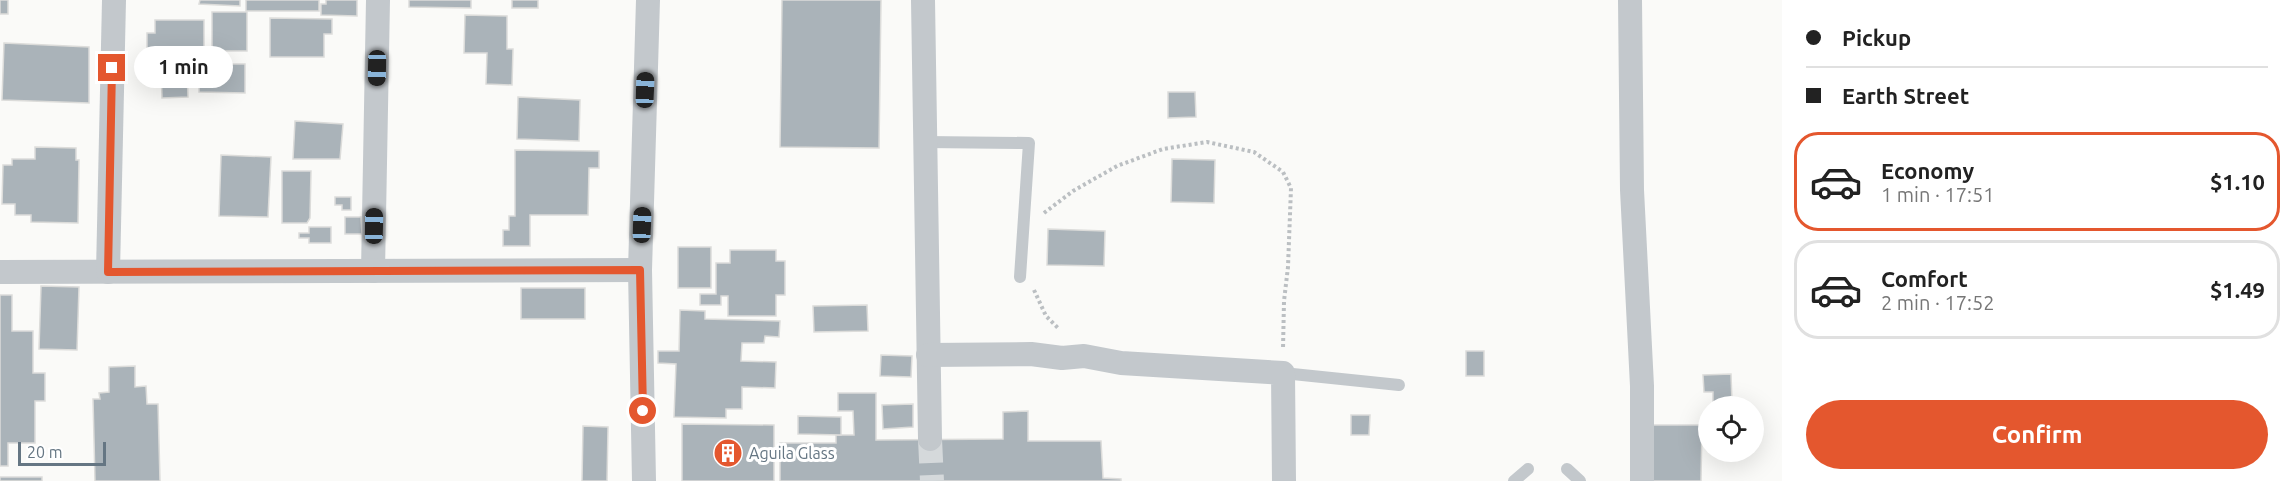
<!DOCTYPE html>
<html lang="en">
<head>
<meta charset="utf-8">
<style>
	body { margin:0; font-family:Ubuntu,sans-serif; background:#f2f2f2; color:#222; height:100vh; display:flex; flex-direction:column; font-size:22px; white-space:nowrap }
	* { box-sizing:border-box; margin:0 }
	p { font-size:20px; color:#767676 }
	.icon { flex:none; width:33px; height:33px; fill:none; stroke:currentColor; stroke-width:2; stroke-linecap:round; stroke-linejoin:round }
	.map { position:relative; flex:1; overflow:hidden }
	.side { display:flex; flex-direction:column; background:#fff; width:510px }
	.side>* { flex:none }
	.guide { display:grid; align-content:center; height:132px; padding:0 24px; background:#fff }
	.controls { position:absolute; left:1698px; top:396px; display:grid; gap:12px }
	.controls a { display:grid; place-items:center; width:66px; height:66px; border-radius:50%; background:#fff; box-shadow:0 6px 24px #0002; font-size:30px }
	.scale { position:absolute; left:18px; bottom:15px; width:88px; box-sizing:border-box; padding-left:6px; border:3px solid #657683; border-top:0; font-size:16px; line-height:21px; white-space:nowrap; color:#657683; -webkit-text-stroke:4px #fff; paint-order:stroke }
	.end { position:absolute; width:27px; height:27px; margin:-14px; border:8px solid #e4572e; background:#fff; box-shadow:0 0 0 3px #fff }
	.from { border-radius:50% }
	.bubble { position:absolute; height:42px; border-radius:21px; background:#fff; box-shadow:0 6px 24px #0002; font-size:20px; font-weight:700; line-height:42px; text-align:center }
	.car { position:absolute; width:18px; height:36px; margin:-18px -9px; border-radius:8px; box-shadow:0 0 4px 2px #0007; background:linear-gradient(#222 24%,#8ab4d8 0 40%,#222 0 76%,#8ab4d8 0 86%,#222 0) }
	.guide b { display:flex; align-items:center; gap:21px; height:57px; font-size:22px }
	.guide b+b { border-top:2px solid #e0e0e0 }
	.guide i { width:15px; height:15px; background:#222 }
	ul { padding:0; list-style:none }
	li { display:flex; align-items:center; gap:18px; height:99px; margin:0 12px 9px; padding:0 12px; border:3px solid #e0e0e0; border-radius:24px }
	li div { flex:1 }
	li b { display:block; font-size:22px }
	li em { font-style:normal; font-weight:700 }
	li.current { border-color:#e4572e }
	li>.icon { width:54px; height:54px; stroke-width:1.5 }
	.button { display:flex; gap:12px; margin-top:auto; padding:12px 24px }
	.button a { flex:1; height:69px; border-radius:36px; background:#e4572e; color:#fff; font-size:24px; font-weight:700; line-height:69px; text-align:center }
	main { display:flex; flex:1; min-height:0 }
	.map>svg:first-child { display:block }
</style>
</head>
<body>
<main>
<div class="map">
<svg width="1782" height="481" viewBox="0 0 1782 481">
	<rect width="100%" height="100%" fill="#fafaf8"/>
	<g fill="#aab3b9" stroke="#dcdcda" stroke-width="1.5">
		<rect x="0" y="0" width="8" height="14"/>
		<path d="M200 0H240V6L199 4Z"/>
		<rect x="246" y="0" width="73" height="11"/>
		<path d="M326 0H357V16L321 15V4H326Z"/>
		<path d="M409 0H471V8L409 7Z"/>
		<rect x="512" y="0" width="26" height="8"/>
		<path d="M782 0H881L879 148 780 147Z"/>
		<rect x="212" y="12" width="35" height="39"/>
		<path d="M465 15 507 16V49H513L512 85 486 84 487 53H464Z"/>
		<path d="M270 18 332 19V34H324V57H270Z"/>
		<path d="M155 20H204V55H198V61H147V33H155Z"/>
		<path d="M4 43 89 47V103L2 100Z"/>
		<path d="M199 64H245V93L199 92Z"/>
		<path d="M187 68 188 97 162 98 161 69Z"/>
		<path d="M1168 92H1195L1196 117 1168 118Z"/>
		<path d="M518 97 580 100 579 141 517 139Z"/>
		<path d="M295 121 343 124 340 159H293Z"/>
		<path d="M35 147 76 148V160H79L78 223 31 222V215H15V204H2L3 165H12V159H35Z"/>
		<path d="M515 150 599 151V168H589L588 215H530V246H503V230H509V216H515Z"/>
		<path d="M221 155 271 157 268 217 219 216Z"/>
		<path d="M1172 159 1215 160 1214 203 1171 202Z"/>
		<path d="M282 171H311L310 218 307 223H282Z"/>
		<path d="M335 197H351V210H342V205H335Z"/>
		<path d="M345 217H361L362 234H345Z"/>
		<path d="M309 227H331V243H309V238H299V233H309Z"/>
		<path d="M1048 229 1105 231 1104 266 1047 265Z"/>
		<rect x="678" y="247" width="33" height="41"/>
		<path d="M730 250H776V261H785V295H776V316H728V296H721V305H700V294H716V263H730Z"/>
		<path d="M41 286 79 287 77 350 39 349Z"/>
		<rect x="521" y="288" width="64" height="31"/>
		<path d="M0 295H12V331H33V373H45V401H35V443H8V466H0Z"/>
		<path d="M867 305 868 331 814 332 813 306Z"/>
		<path d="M680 310 705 311V319L780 321 779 337 765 336 764 343H742L741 361 776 362 775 388 742 387V409H726V418L674 417 676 364 658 363V351H679Z"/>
		<rect x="1466" y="351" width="18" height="25"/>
		<path d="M881 355 912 356 911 377 880 376Z"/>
		<path d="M135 366V387L146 386 147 404H158L160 481H95L93 399H100L99 393 109 392V367Z"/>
		<path d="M1731 374 1732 402H1713V392H1704L1703 375Z"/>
		<path d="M838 393H876V440L1003 439V412L1028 411V441H1101L1103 478 1121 479V481H780V443H836V435H854L853 411H838Z"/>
		<path d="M913 404V427L883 429 882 405Z"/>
		<path d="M1351 415H1370L1369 435H1351Z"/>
		<path d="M798 416 841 417V435L798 434Z"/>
		<path d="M682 424 774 425V481H682Z"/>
		<path d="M1653 425H1702L1701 481H1653Z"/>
		<path d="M583 426 608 427 607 481H582Z"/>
		<rect x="0" y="477" width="42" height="4"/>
	</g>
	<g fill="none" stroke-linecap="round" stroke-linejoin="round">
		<path stroke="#d5d9db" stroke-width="24" stroke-dasharray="24 12" stroke-linecap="butt" d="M930 439 932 481"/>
		<g stroke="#bbbfc2" stroke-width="4" stroke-dasharray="3 3" stroke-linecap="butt">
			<path d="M1044 213 1073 191 1117 166 1163 149 1207 142 1254 152 1283 172 1291 188 1288 267 1284 301 1283 349"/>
			<path d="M1034 290 1046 316 1059 329"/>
		</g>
		<g stroke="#c3c8cc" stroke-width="12">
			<path d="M925 142 1029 143 1020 277"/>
			<path d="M1283 373 1399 385"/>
			<path d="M1567 469 1580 481"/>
			<path d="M1514 481 1528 469"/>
		</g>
		<g stroke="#c3c8cc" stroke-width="24">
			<path d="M923 0 930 439"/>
			<path d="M1630 0 1632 190 1642 386V481"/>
			<path d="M373 271 378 0"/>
			<path d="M0 272 640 270"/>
			<path d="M108 272 114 0"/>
			<path d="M928 355 1031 354 1062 358 1084 356 1121 363 1283 373 1284 481"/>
			<path d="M644 481 640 270 648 0"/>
		</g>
	</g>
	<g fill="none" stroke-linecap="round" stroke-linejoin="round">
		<path stroke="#e4572e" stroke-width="8" d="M112 68 108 272 640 270 643 411"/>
	</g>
	<defs>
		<g id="building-disc" transform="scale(1.5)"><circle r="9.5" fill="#e4572e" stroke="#fff"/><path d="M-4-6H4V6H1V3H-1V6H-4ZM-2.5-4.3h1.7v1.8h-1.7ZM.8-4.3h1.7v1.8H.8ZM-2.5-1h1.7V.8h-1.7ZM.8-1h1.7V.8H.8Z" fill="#fff"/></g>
	</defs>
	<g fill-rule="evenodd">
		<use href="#building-disc" x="728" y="453"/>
	</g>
	<g text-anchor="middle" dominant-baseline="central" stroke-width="6" stroke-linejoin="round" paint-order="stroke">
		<g font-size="16" fill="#657683" stroke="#fff" text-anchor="start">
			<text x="749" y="453">Aguila Glass</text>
		</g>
	</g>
</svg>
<div class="controls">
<a><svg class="icon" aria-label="locate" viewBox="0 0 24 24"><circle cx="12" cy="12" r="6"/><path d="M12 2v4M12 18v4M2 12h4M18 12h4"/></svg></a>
</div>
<div class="scale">20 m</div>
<i class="end from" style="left:643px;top:411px"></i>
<i class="end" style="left:112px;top:68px"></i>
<div class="bubble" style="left:134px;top:46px;width:99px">1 min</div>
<i class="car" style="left:377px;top:68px;rotate:181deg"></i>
<i class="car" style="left:645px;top:90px;rotate:2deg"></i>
<i class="car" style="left:642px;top:225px;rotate:2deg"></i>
<i class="car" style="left:374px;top:226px;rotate:1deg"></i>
</div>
<section class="side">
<div class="guide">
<b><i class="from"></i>Pickup</b>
<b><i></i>Earth Street</b>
</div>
<ul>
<li class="current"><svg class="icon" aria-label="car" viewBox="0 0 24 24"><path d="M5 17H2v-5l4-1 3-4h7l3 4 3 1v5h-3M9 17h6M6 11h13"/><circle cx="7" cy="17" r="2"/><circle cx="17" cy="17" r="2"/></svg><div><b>Economy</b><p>1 min · 17:51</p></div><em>$1.10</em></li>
<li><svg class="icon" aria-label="car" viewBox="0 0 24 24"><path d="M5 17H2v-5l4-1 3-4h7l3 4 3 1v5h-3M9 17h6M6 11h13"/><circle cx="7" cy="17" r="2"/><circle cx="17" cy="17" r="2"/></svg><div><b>Comfort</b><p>2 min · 17:52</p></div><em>$1.49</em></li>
</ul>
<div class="button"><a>Confirm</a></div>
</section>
</main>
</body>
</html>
